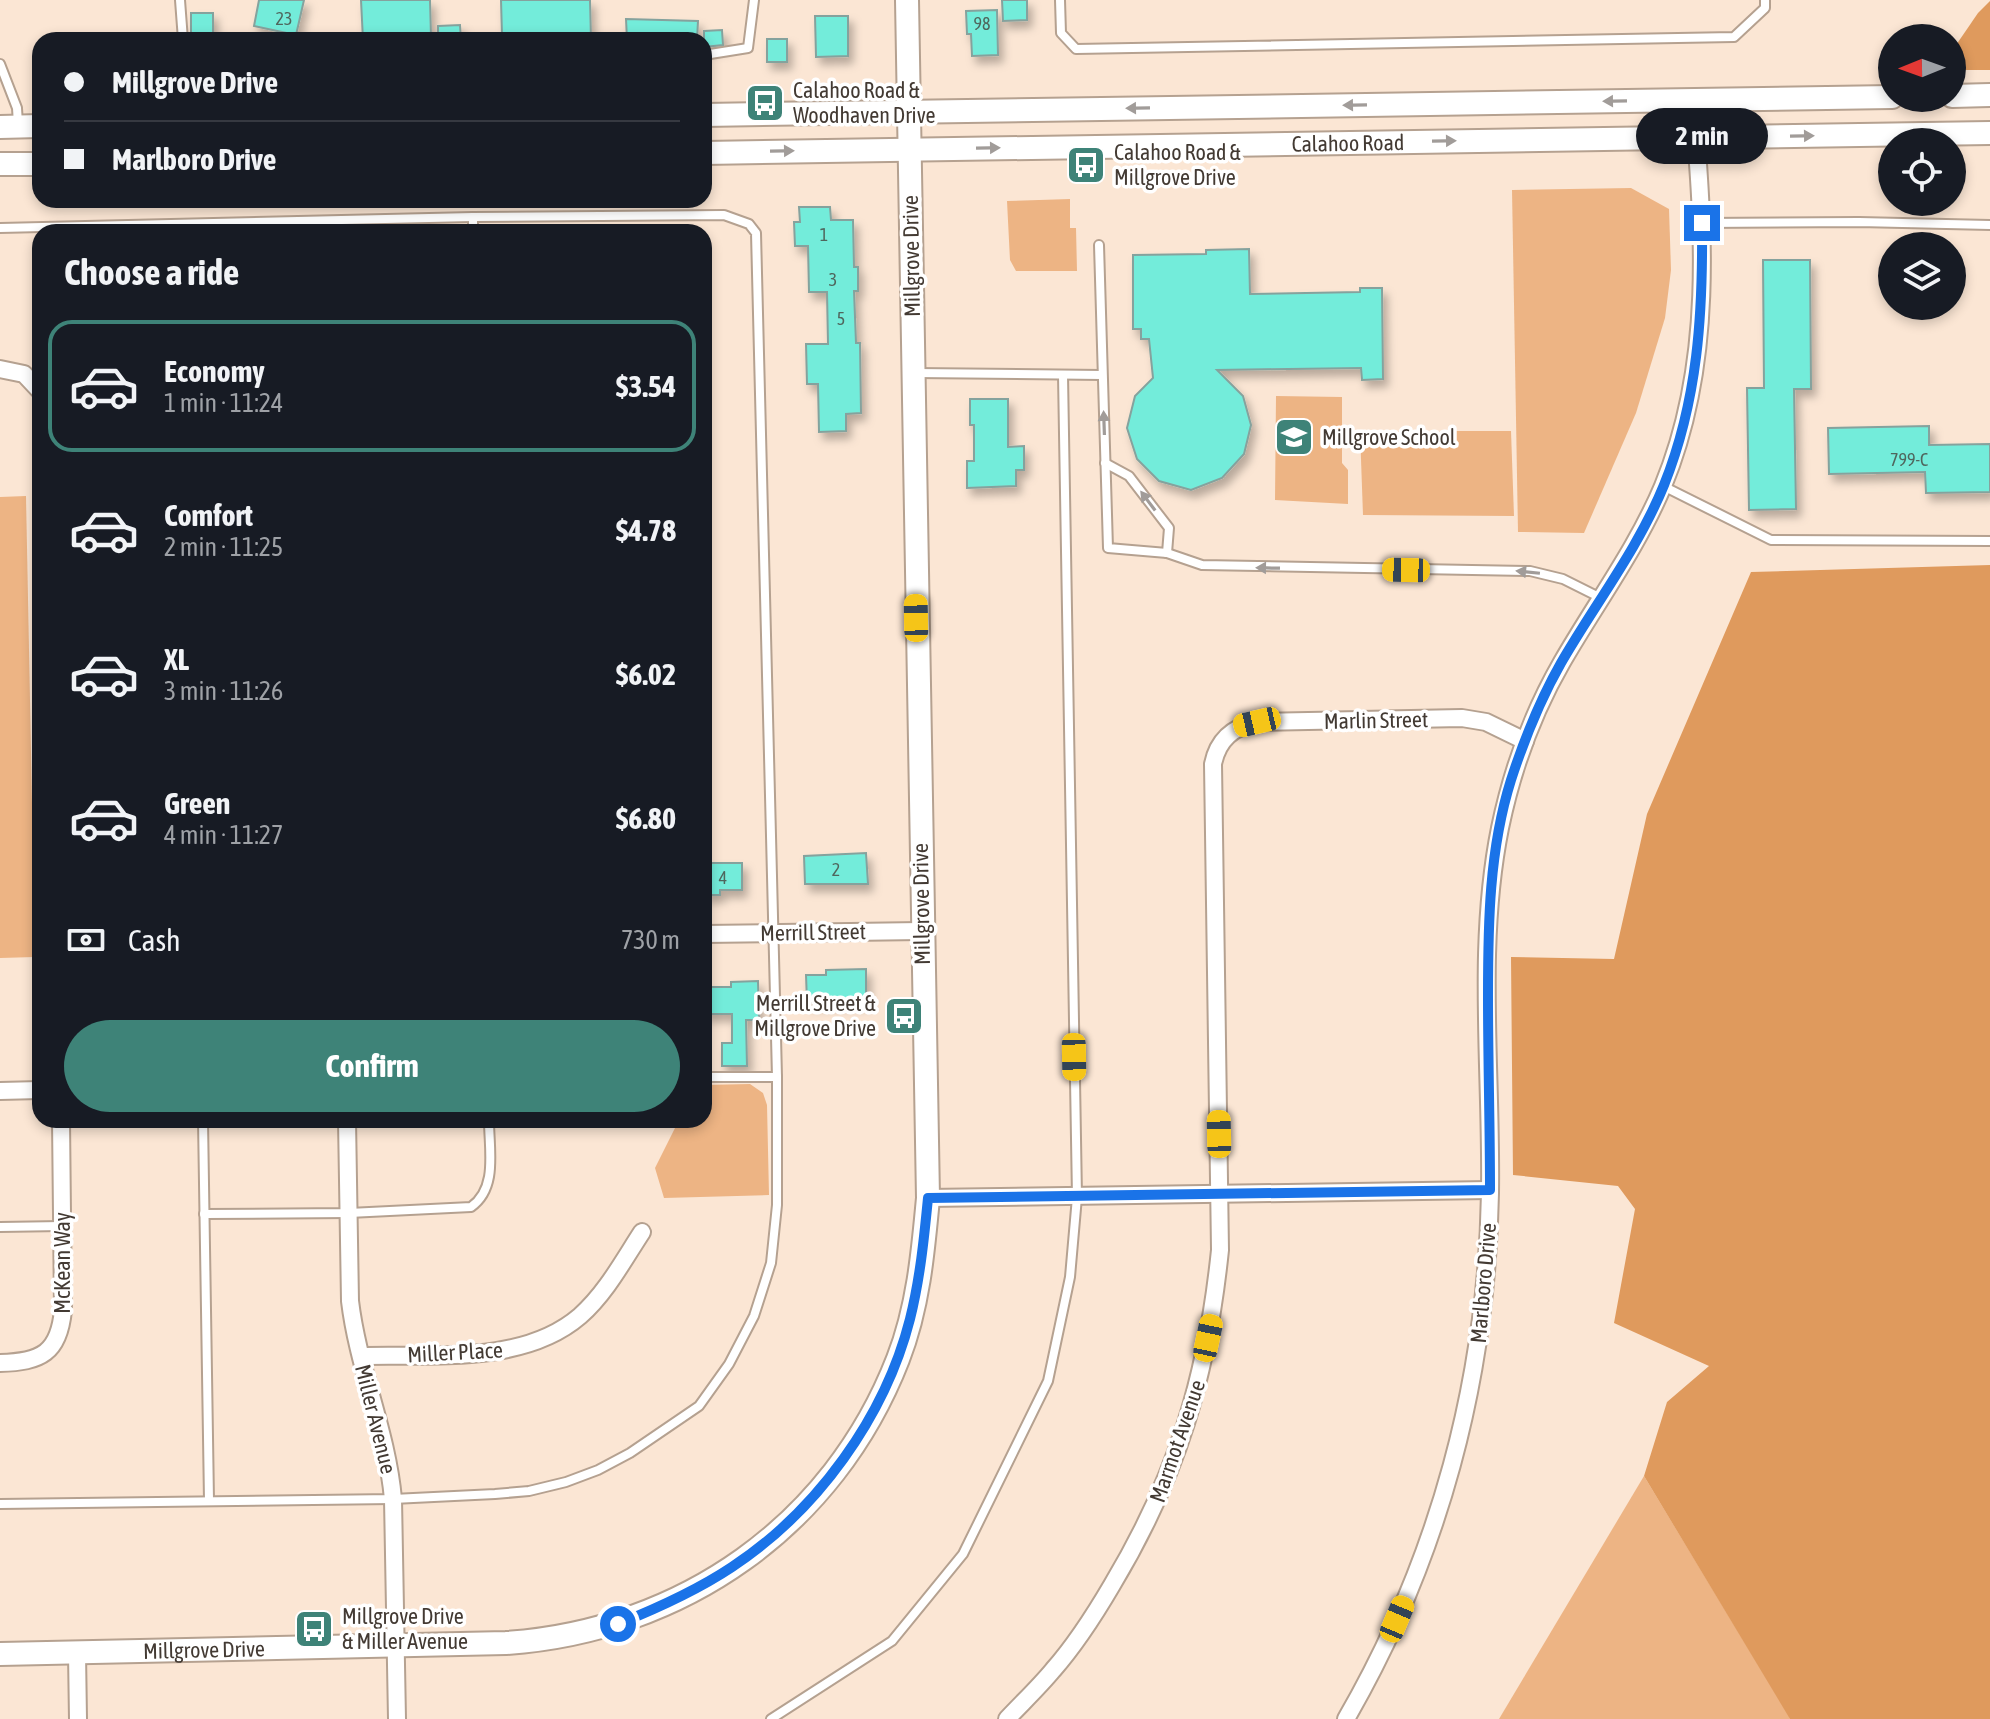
<!DOCTYPE html>
<html lang="en">
<head>
<meta charset="utf-8">
<style>
	body { margin:0; font-family:"Asap Condensed",sans-serif; background:#242831; color:#f1f3f6; height:100vh; display:flex; flex-direction:column; font-size:30px; white-space:nowrap }
	* { box-sizing:border-box; margin:0 }
	p { font-size:26px; color:#9ea1a6 }
	.icon { flex:none; width:44px; height:44px; fill:none; stroke:currentColor; stroke-width:2; stroke-linecap:round; stroke-linejoin:round }
	.map { position:relative; flex:1; overflow:hidden }
	.drawer { position:absolute; left:32px; top:224px; width:680px; height:904px; display:flex; flex-direction:column; background:#171b24; border-radius:24px; box-shadow:0 4px 12px #0003 }
	.drawer>* { flex:none }
	.banner { position:absolute; left:32px; top:32px; width:680px; height:176px; border-radius:24px; box-shadow:0 4px 12px #0003; display:grid; align-content:center; height:176px; padding:0 32px; background:#171b24 }
	.needle { width:52px; rotate:269deg }
	.tools { position:absolute; left:1878px; top:24px; display:grid; gap:16px }
	.tools a { display:grid; place-items:center; width:88px; height:88px; border-radius:50%; background:#171b24; box-shadow:0 4px 12px #0003; font-size:40px }
	.end { position:absolute; width:36px; height:36px; margin:-18px; border:10px solid #1a73e8; background:#fff; box-shadow:0 0 0 4px #fff }
	.from { border-radius:50% }
	.bubble { position:absolute; height:56px; border-radius:28px; background:#171b24; box-shadow:0 4px 12px #0003; font-size:26px; font-weight:700; line-height:56px; text-align:center }
	.car { position:absolute; width:24px; height:48px; margin:-24px -12px; border-radius:10px; box-shadow:0 0 6px 2px #0007; background:linear-gradient(#f5c518 24%,#345 0 40%,#f5c518 0 76%,#345 0 86%,#f5c518 0) }
	.banner b { display:flex; align-items:center; gap:28px; height:76px; font-size:30px }
	.banner b+b { border-top:2px solid #363941 }
	.banner i { width:20px; height:20px; background:#f1f3f6 }
	ul { padding:0; list-style:none }
	li { display:flex; align-items:center; gap:24px; height:132px; margin:0 16px 12px; padding:0 16px; border:4px solid transparent; border-radius:24px }
	li div { flex:1 }
	li b { display:block; font-size:30px }
	li em { font-style:normal; font-weight:700 }
	li.on { border-color:#3e8378 }
	li>.icon { width:72px; height:72px; stroke-width:1.5 }
	h2 { padding:0 32px; font-size:36px; line-height:96px }
	.pay { display:flex; align-items:center; gap:20px; height:88px; padding:0 32px; font-size:30px }
	.pay p { margin-inline-start:auto }
	.primary-button { display:flex; gap:16px; margin-top:auto; padding:16px 32px }
	.primary-button a { flex:1; height:92px; border-radius:48px; background:#3e8378; color:#fff; font-size:32px; font-weight:700; line-height:92px; text-align:center }
	.map>svg:first-child { display:block }
</style>
</head>
<body>
<div class="map">
<svg width="1990" height="1719" viewBox="0 0 1990 1719">
	<defs>
		<filter id="shadow"><feDropShadow dx="4.5" dy="7" stdDeviation="4" flood-color="#0004"/></filter>
	</defs>
	<rect width="100%" height="100%" fill="#fbe6d4"/>
	<g fill="#edb484">
		<path d="M1631 188 1669 209 1671 270 1665 318 1636 413 1584 533 1518 532 1512 190Z"/>
		<path d="M1070 199V228H1076L1077 271H1016L1010 260 1007 201Z"/>
		<path d="M1276 396 1342 397V463L1348 470V504L1275 500Z"/>
		<path d="M1360 431H1511L1514 516 1363 515Z"/>
		<path d="M26 496 35 957 0 958V497Z"/>
		<path d="M750 1084 763 1093 767 1105 769 1195 664 1198 655 1168 679 1120H704V1085Z"/>
		<path d="M1644 1476 1789 1716 1790 1719H1499Z"/>
	</g>
	<g fill="#df9a5d">
		<path d="M1990 1V70H1952V51L1978 13Z"/>
		<path d="M1990 565V1719H1790L1644 1476 1667 1402 1709 1366 1614 1323 1635 1209 1618 1186 1513 1175 1511 957 1614 959 1647 814 1751 572Z"/>
	</g>
	<g fill="#73ecda" stroke="#85a29d" stroke-width="2" filter="url(#shadow)">
		<path d="M259 0H304L296 35 254 26Z"/>
		<path d="M361 0H430L431 37 363 40Z"/>
		<path d="M501 0H590L591 40H566V35H502Z"/>
		<path d="M1002 0H1027V20L1003 21Z"/>
		<path d="M997 10 998 55 972 56 971 34H967L966 11Z"/>
		<path d="M191 13H213V36L191 37Z"/>
		<path d="M815 16H848V56L816 57Z"/>
		<path d="M626 19 698 21 697 40H627Z"/>
		<path d="M460 25 461 40H438V26Z"/>
		<path d="M722 30 723 45 704 47V31Z"/>
		<rect x="767" y="39" width="20" height="23"/>
		<path d="M799 207H830L831 220H853L854 267H858V291H854L856 343H860L861 413 846 414V431L819 432 818 384H807L806 344H828L827 292H809L808 246H795L794 222H800Z"/>
		<path d="M1249 249 1250 294 1360 292V288H1382L1383 379 1362 380 1361 368 1217 370 1243 396 1251 425 1244 454 1222 478 1191 490 1159 481 1137 459 1127 428 1135 396 1153 378 1149 339H1141V329H1133V255L1206 254V250Z"/>
		<path d="M1763 260H1810L1811 389H1794L1796 509 1749 510 1747 388H1764Z"/>
		<path d="M970 399H1008V447L1024 446V470H1016V486L967 488V461H974V425H970Z"/>
		<path d="M1929 426V445L1990 444V492L1926 493 1925 472 1829 474 1828 428Z"/>
		<path d="M866 853 868 884H805L804 856Z"/>
		<path d="M704 863H742V890H720V895H704Z"/>
		<path d="M866 969V1001L807 1002 806 975H826V970Z"/>
		<path d="M758 981 759 1020H746L747 1066H722V1043H732V1014H704V987H731V982Z"/>
	</g>
	<g fill="none" stroke-linecap="round" stroke-linejoin="round">
		<g stroke="#b5a190" stroke-width="12">
			<g id="lane">
				<path d="M180 0 183 40"/>
				<path d="M1060 0 1061 33 1076 49 1734 37 1765 8V0"/>
				<path d="M704 55 748 48 754 0"/>
				<path d="M0 64 17 108 18 124"/>
				<path d="M473 217V232"/>
				<path d="M1702 223 1859 222 1990 225"/>
				<path d="M0 228 473 217 724 215 749 224 756 233 777 1077V1205L771 1263 754 1316 729 1364 699 1406 630 1453 598 1470 566 1482 529 1491 495 1494 393 1499 0 1504"/>
				<path d="M1099 245 1108 548 1167 553 1202 565 1530 571 1563 579 1601 598"/>
				<path d="M915 373 1102 375"/>
				<path d="M1105 463 1129 476 1169 528 1167 553"/>
				<path d="M1663 486 1771 540 1990 541"/>
				<path d="M704 1077H777"/>
				<path d="M203 1120 209 1500"/>
				<path d="M204 1214 349 1213 471 1207C498 1188 489 1150 489 1120"/>
				<path d="M0 1227 62 1226"/>
				<path d="M771 1719 892 1641 963 1554 1048 1381 1070 1277 1077 1197 1063 375"/>
			</g>
		</g>
		<g stroke="#b5a190" stroke-width="20">
			<g id="street">
				<path d="M0 369 24 374 40 391"/>
				<path d="M704 934 921 931"/>
				<path d="M0 1091 40 1090"/>
				<path d="M347 1120 350 1301C358 1368 387 1431 393 1499L397 1719"/>
				<path d="M928 1198 1490 1190"/>
				<path d="M361 1356C432 1354 523 1365 580 1316 606 1293 623 1261 642 1232"/>
				<path d="M0 1363C41 1362 59 1353 63 1310L61 1120"/>
				<path d="M77 1653 78 1719"/>
				<path d="M1007 1719C1022 1703 1039 1687 1053 1670 1076 1644 1095 1614 1112 1585 1178 1475 1207 1376 1220 1250L1213 764C1218 739 1233 727 1257 722L1462 718 1486 722 1525 741"/>
				<path d="M1346 1719C1439 1558 1487 1379 1490 1193 1492 1072 1476 947 1500 828 1512 770 1532 714 1562 662 1596 603 1637 548 1663 486 1714 363 1704 230 1693 100"/>
			</g>
		</g>
		<g stroke="#b5a190" stroke-width="26">
			<g id="secondary">
				<path d="M1952 96 1990 95"/>
				<path d="M704 115 1892 97"/>
				<path d="M0 127 40 126"/>
				<path id="s1" d="M704 153 1990 133"/>
				<path d="M0 164H40"/>
				<path id="s2" d="M0 1654 506 1643C682 1631 833 1526 898 1359 918 1308 923 1253 928 1198L907 0"/>
			</g>
		</g>
		<use href="#lane" stroke="#fff" stroke-width="8"/>
		<use href="#street" stroke="#fff" stroke-width="16"/>
		<use href="#secondary" stroke="#fff" stroke-width="22"/>
	</g>
	<defs><path id="oneway-solid" d="M-6-.8H1V-3.2L6.5 0L1 3.2V.8H-6Z" transform="scale(2)"/></defs>
	<g fill="#a19c99">
		<use href="#oneway-solid" transform="translate(1615 101) rotate(179)"/>
		<use href="#oneway-solid" transform="translate(1355 105) rotate(179)"/>
		<use href="#oneway-solid" transform="translate(1138 108) rotate(179)"/>
		<use href="#oneway-solid" transform="translate(1802 136) rotate(-1)"/>
		<use href="#oneway-solid" transform="translate(1444 141) rotate(-1)"/>
		<use href="#oneway-solid" transform="translate(988 148) rotate(-1)"/>
		<use href="#oneway-solid" transform="translate(782 151) rotate(-1)"/>
		<use href="#oneway-solid" transform="translate(1104 423) rotate(-92)"/>
		<use href="#oneway-solid" transform="translate(1148 501) rotate(-127)"/>
		<use href="#oneway-solid" transform="translate(1268 568) rotate(-179)"/>
		<use href="#oneway-solid" transform="translate(1528 572) rotate(-174)"/>
	</g>
	<g fill="none" stroke-linecap="round" stroke-linejoin="round">
		<path stroke="#1a73e8" stroke-width="10" d="M618 1624C658 1608 696 1591 732 1567 817 1511 885 1417 910 1319 920 1279 924 1239 928 1198L1490 1190C1490 1126 1488 1061 1488 996 1488 924 1489 850 1511 780 1524 740 1540 700 1561 663 1595 604 1638 549 1664 485 1698 400 1703 314 1702 223"/>
	</g>
	<defs>
		<g id="bus-square" transform="scale(2)"><rect x="-9" y="-9" width="18" height="18" rx="4" fill="#3e8378" stroke="#fff"/><path d="M-5-6H5V4H4V6H2V4H-2V6H-4V4H-5ZM-3.5-4V0h7V-4ZM-3.5 1.2v1.5H-2V1.2ZM2 1.2v1.5H3.5V1.2Z" fill="#fff"/></g>
		<g id="school-square" transform="scale(2)"><rect x="-9" y="-9" width="18" height="18" rx="4" fill="#3e8378" stroke="#fff"/><path d="M0-5L7-2L0 1L-7-2ZM-4 1L0 2.5L4 1V4Q0 6-4 4Z" fill="#fff"/></g>
	</defs>
	<g fill-rule="evenodd">
		<use href="#bus-square" x="765" y="103"/>
		<use href="#bus-square" x="1086" y="165"/>
		<use href="#school-square" x="1294" y="437"/>
		<use href="#bus-square" x="904" y="1016"/>
		<use href="#bus-square" x="314" y="1629"/>
	</g>
	<g text-anchor="middle" dominant-baseline="central" stroke-width="7" stroke-linejoin="round" paint-order="stroke">
		<g font-size="18" fill="#4f665d">
			<text x="284" y="18">23</text>
			<text x="982" y="23">98</text>
			<text x="824" y="234">1</text>
			<text x="833" y="279">3</text>
			<text x="841" y="318">5</text>
			<text x="1909" y="459">799-C</text>
			<text x="836" y="869">2</text>
			<text x="723" y="877">4</text>
		</g>
		<g font-size="22" fill="#433a33" stroke="#fff" text-anchor="start">
			<text x="793" y="90">Calahoo Road &amp;<tspan x="793" dy="25">Woodhaven Drive</tspan></text>
			<text x="1114" y="152">Calahoo Road &amp;<tspan x="1114" dy="25">Millgrove Drive</tspan></text>
			<text x="1322" y="437">Millgrove School</text>
			<text x="876" y="1003" text-anchor="end">Merrill Street &amp;<tspan x="876" dy="25">Millgrove Drive</tspan></text>
			<text x="342" y="1616">Millgrove Drive<tspan x="342" dy="25">&amp; Miller Avenue</tspan></text>
		</g>
		<g font-size="22" fill="#433a33" stroke="#fff">
			<text stroke="none"><textPath href="#s1" startOffset="644">Calahoo Road</textPath></text>
			<text transform="translate(911 256) rotate(-91)">Millgrove Drive</text>
			<text transform="translate(1376 720) rotate(-1)">Marlin Street</text>
			<text transform="translate(921 904) rotate(-91)">Millgrove Drive</text>
			<text transform="translate(813 932) rotate(-1)">Merrill Street</text>
			<text transform="translate(62 1263) rotate(-90)">McKean Way</text>
			<text transform="translate(1483 1283) rotate(-85)">Marlboro Drive</text>
			<text transform="translate(455 1352) rotate(-3)">Miller Place</text>
			<text transform="translate(376 1419) rotate(76)">Miller Avenue</text>
			<text transform="translate(1177 1441) rotate(-71)">Marmot Avenue</text>
			<text stroke="none"><textPath href="#s2" startOffset="204">Millgrove Drive</textPath></text>
		</g>
	</g>
</svg>
<div class="tools">
<a><svg class="needle" viewBox="-14 -14 28 28"><path d="M0-13l5 13h-10z" fill="#e53935"/><path d="M0 13l5-13h-10z" fill="#9ea1a6"/></svg></a>
<a><svg class="icon" aria-label="locate" viewBox="0 0 24 24"><circle cx="12" cy="12" r="6"/><path d="M12 2v4M12 18v4M2 12h4M18 12h4"/></svg></a>
<a><svg class="icon" aria-label="layers" viewBox="0 0 24 24"><path d="M12 4l9 5-9 5-9-5zM3 14l9 5 9-5"/></svg></a>
</div>
<i class="end from" style="left:618px;top:1624px"></i>
<i class="end" style="left:1702px;top:223px"></i>
<div class="bubble" style="left:1636px;top:108px;width:132px">2 min</div>
<i class="car" style="left:1406px;top:570px;rotate:271deg"></i>
<i class="car" style="left:916px;top:618px;rotate:359deg"></i>
<i class="car" style="left:1257px;top:722px;rotate:257deg"></i>
<i class="car" style="left:1074px;top:1057px;rotate:179deg"></i>
<i class="car" style="left:1219px;top:1134px;rotate:359deg"></i>
<i class="car" style="left:1208px;top:1338px;rotate:12deg"></i>
<i class="car" style="left:1397px;top:1619px;rotate:23deg"></i>
<div class="banner">
<b><i class="from"></i>Millgrove Drive</b>
<b><i></i>Marlboro Drive</b>
</div>
<section class="drawer">
<h2>Choose a ride</h2>
<ul>
<li class="on"><svg class="icon" aria-label="car" viewBox="0 0 24 24"><path d="M5 17H2v-5l4-1 3-4h7l3 4 3 1v5h-3M9 17h6M6 11h13"/><circle cx="7" cy="17" r="2"/><circle cx="17" cy="17" r="2"/></svg><div><b>Economy</b><p>1 min · 11:24</p></div><em>$3.54</em></li>
<li><svg class="icon" aria-label="car" viewBox="0 0 24 24"><path d="M5 17H2v-5l4-1 3-4h7l3 4 3 1v5h-3M9 17h6M6 11h13"/><circle cx="7" cy="17" r="2"/><circle cx="17" cy="17" r="2"/></svg><div><b>Comfort</b><p>2 min · 11:25</p></div><em>$4.78</em></li>
<li><svg class="icon" aria-label="car" viewBox="0 0 24 24"><path d="M5 17H2v-5l4-1 3-4h7l3 4 3 1v5h-3M9 17h6M6 11h13"/><circle cx="7" cy="17" r="2"/><circle cx="17" cy="17" r="2"/></svg><div><b>XL</b><p>3 min · 11:26</p></div><em>$6.02</em></li>
<li><svg class="icon" aria-label="car" viewBox="0 0 24 24"><path d="M5 17H2v-5l4-1 3-4h7l3 4 3 1v5h-3M9 17h6M6 11h13"/><circle cx="7" cy="17" r="2"/><circle cx="17" cy="17" r="2"/></svg><div><b>Green</b><p>4 min · 11:27</p></div><em>$6.80</em></li>
</ul>
<div class="pay"><svg class="icon" aria-label="cash" viewBox="0 0 24 24"><path d="M3 7h18v10H3z"/><circle cx="12" cy="12" r="2"/></svg>Cash<p>730 m</p></div>
<div class="primary-button"><a>Confirm</a></div>
</section>
</div>
</body>
</html>
